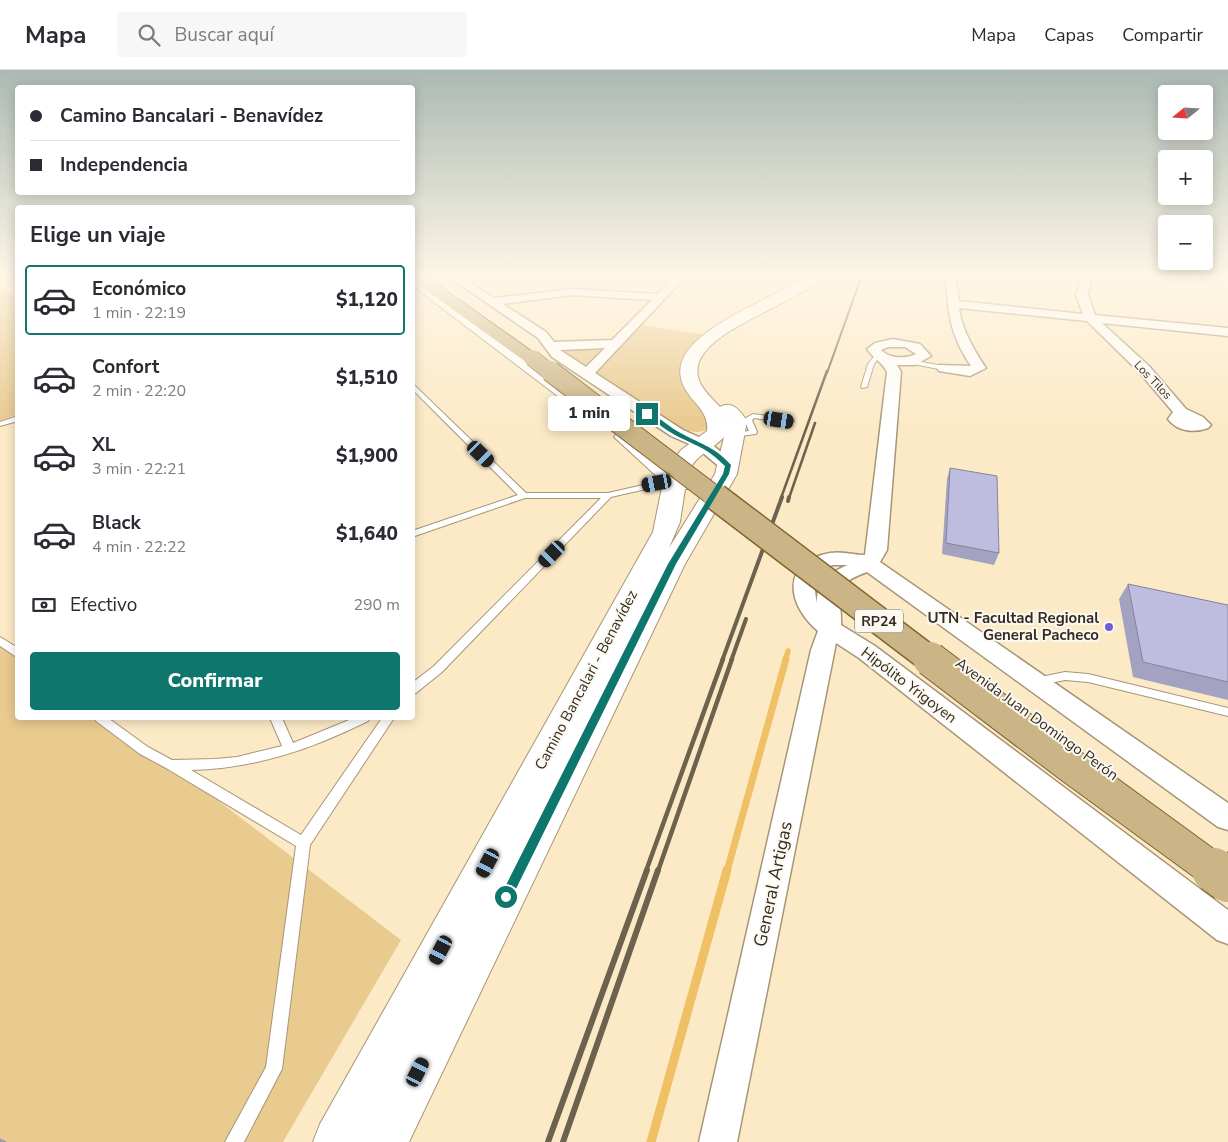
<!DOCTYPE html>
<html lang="es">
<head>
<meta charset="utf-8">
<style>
	body { margin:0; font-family:"Nunito Sans",sans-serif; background:#f7f7f7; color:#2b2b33; height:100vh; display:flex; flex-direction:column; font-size:19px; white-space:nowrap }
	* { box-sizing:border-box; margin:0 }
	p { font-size:16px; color:#7c7c81 }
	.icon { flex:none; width:28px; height:28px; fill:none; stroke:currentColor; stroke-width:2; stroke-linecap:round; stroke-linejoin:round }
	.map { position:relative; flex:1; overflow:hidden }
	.panel { position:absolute; left:15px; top:135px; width:400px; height:515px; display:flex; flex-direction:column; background:#fff; border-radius:5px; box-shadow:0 2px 12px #0003 }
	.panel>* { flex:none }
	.hud { position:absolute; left:15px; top:15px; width:400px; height:110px; border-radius:5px; box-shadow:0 2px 12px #0003; display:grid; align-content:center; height:110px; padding:0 15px; background:#fff }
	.needle { width:32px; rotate:252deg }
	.tools { position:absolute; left:1158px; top:15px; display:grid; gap:10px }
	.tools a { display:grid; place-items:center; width:55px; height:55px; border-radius:5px; background:#fff; box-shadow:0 2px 12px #0003; font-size:25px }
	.end { position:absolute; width:22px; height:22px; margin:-11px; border:6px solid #0f766e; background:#fff; box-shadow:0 0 0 2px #fff }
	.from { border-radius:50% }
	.bubble { position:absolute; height:35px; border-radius:5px; background:#fff; box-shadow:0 2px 12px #0003; font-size:16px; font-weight:800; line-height:35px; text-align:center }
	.car { position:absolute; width:15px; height:30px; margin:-15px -8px; border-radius:6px; box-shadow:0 0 4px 1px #0007; background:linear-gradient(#222 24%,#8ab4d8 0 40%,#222 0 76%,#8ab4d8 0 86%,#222 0) }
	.hud b { display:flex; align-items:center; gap:18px; height:48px; font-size:19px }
	.hud b+b { border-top:1px solid #e1e1e2 }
	.hud i { width:12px; height:12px; background:#2b2b33 }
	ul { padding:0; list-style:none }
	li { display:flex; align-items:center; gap:15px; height:70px; margin:0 10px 8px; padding:0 5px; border:2px solid transparent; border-radius:5px }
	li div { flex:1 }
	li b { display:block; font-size:19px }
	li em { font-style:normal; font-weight:800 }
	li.on { border-color:#0f766e }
	li>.icon { width:45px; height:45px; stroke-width:1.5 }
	h2 { padding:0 15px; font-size:22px; line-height:60px }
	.pay { display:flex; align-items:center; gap:12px; height:55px; padding:0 15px; font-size:19px }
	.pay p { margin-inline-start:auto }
	.cta { display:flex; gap:10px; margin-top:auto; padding:10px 15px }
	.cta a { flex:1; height:58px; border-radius:5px; background:#0f766e; color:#fff; font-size:20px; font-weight:800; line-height:58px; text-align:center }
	header { display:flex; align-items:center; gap:30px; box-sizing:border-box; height:70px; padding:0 25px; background:#fff; border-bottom:1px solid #e1e1e2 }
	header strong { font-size:24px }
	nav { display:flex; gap:28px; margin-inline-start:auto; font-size:18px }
	.search { width:350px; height:45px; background:#f7f7f7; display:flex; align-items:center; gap:12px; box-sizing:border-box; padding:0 18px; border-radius:5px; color:#7c7c81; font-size:19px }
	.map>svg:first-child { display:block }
</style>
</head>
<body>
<header>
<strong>Mapa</strong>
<div class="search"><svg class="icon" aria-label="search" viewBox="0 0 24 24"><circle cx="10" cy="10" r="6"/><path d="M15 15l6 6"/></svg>Buscar aquí</div>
<nav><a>Mapa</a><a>Capas</a><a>Compartir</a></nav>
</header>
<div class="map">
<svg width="1228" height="1072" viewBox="0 0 1228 1072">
	<rect width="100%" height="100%" fill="#fceac7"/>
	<g fill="#e9ca8f">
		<path d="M0 216 17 228 18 344 0 351Z"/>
		<path d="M638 255 708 265 691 281 703 341 710 357C702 364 693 362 684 360L596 303V300Z"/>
		<path d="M601 278 603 281 587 295 581 294 562 279Z"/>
		<path d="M0 571 17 584 18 648H100L137 675 170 694 401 870 283 1072H0Z"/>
	</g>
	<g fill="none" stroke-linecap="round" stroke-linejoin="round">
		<path stroke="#efc164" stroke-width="5.5" d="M785 591 788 581"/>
		<path stroke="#efc164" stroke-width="7" d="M727 801 786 589"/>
		<path stroke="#efc164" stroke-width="9" d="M651 1072 727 800"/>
		<g stroke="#a79676" stroke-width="2">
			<g id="service">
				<path d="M876 284 881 285 874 294 867 317 862 318 861 317 868 294Z"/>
				<path d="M910 290 944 296 947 298 944 300 908 293V291Z"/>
				<path d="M412 313 526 423H608L674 408 678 410 677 412 611 427 442 602 416 623 412 624V613L434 596 601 428H525L412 467V461L518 425 412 319Z"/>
				<path d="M753 344 790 349 794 351 790 353 754 348 752 350 757 362 756 364 733 367V363L749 361 744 349Z"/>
				<path d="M18 346V351L0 356V352Z"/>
				<path d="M0 567 18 578V588L0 576Z"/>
				<path d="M1065 602 1088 604 1228 638V646L1088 612 1065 610 1036 616 1032 615 1030 612 1032 609 1036 608Z"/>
				<path d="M94 648H108L148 677 172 690 215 689 237 687 282 676 270 648H282L293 673 354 648H370L368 651C312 679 254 699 191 700L301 765 382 648H394L310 775 282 999 244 1072H225L266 997 296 776 166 698 140 684 96 651Z"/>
			</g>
		</g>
		<g stroke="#a79676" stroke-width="3">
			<g id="minor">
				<path d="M446 205H458L494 228 572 219 658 224 676 205H687L595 303 683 360 708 371 736 395 734 399H722L696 377 671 366 582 307 552 287 538 268ZM572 225 652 230 612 270 554 272 546 262 503 234ZM605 278 586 297 560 280Z"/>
				<path d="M930 205 955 206 959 231 1083 244 1076 225 1082 205H1092L1088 225 1095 245 1228 258V266L1102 253 1149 296 1186 339 1203 347 1211 355 1208 358C1194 363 1178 362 1168 349L1173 342 1139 302 1087 251 959 238C961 258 975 282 986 298L970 306 939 301 937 298 939 295 971 296C951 267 948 244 946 210L931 207Z"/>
				<path d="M893 269 920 274 931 286 915 295H897L901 302 887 480 880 492 1228 733V760L1218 757 867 502C829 516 842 523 841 555L875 576 1228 840V874L1217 870 859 588 836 573 737 1072H699L811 580 818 561C786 534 781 492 830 483 842 481 854 485 865 485L887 302C882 292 874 289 867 279L875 273ZM888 277H905L916 284C905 289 890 289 881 280ZM833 495H848C830 502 816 513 817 533 813 515 813 501 833 495Z"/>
			</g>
		</g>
		<g stroke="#a79676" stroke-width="2">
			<g id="secondary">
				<path d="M809 205H824C802 235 682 263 699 310 703 321 713 329 720 337 733 330 740 341 747 351L737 404 685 494 409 1072H313L320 1054 653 462 663 412 614 367 617 363 624 361 631 363 670 395 681 380 707 361C710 338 685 330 681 308 670 262 779 227 809 205ZM724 367 715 404 669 478 680 452 685 419H698L701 414 698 409 687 407C693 385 710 382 724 367Z"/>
				<path d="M418 209 423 210 573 319 575 323 573 327H559L413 216V210Z"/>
			</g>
		</g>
		<g stroke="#7f652e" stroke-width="2">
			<path id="primary" d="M412 205H424L541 288 538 292H526L412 210Z"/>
		</g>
		<use href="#service" fill="#fff" fill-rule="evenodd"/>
		<use href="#minor" fill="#fff" fill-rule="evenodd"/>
		<use href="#secondary" fill="#fff" fill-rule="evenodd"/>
		<use href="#primary" fill="#cbb586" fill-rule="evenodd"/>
		<path stroke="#6c624e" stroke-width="2" d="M827 303 862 205"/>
		<g stroke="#6c624e" stroke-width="2.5">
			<path d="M781 428 827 301"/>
			<path d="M789 428 815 353"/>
		</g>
		<g stroke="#6c624e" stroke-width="4">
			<path d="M788 431 789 427"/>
			<path d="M722 591 782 427"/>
			<path d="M731 591 746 549"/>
		</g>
		<g stroke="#6c624e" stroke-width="4.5">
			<path d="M646 801 723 589"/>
			<path d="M658 801 732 589"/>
		</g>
		<g stroke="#6c624e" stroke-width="6">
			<path d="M548 1072 647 800"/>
			<path d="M563 1072 658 800"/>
		</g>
		<g stroke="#7f652e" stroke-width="17" stroke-linecap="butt">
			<path id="primary-bridge-far4" d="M532 288 551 303"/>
		</g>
		<g stroke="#7f652e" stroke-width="22" stroke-linecap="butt">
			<path id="primary-bridge-far3" d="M550 301 717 428"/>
		</g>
		<g stroke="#7f652e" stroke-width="29" stroke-linecap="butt">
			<path id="primary-bridge-far2" d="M716 427 932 591"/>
		</g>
		<g stroke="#7f652e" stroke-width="36" stroke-linecap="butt">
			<path id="primary-bridge-far1" d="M930 589 1071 696 1215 801"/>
		</g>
		<g stroke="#7f652e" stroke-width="46" stroke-linecap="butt">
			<path id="primary-bridge" d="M1214 800 1228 810"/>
		</g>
		<use href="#primary-bridge-far4" stroke="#cbb586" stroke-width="16"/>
		<use href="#primary-bridge-far3" stroke="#cbb586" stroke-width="20"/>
		<use href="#primary-bridge-far2" stroke="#cbb586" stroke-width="26"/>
		<use href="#primary-bridge-far1" stroke="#cbb586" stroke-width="34"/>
		<use href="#primary-bridge" stroke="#cbb586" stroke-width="44"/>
	</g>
	<g fill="#a3a3c1">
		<path d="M950 398 999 483 994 495 942 484 947 409Z"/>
		<path d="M1128 514 1228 535V630L1133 607 1119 529Z"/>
	</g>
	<g fill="#bebde0" stroke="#85849d">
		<path d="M950 398 997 406 999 483 946 473Z"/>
		<path d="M1128 514 1228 535V612L1143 592Z"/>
		<path d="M0 1069 6 1072H0Z"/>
	</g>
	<linearGradient id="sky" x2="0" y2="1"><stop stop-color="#abb9b3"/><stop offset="0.58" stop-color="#fef6e6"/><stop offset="1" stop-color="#fef6e6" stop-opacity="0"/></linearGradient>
	<rect width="1228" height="355" fill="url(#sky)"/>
	<path fill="#0f766e" d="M647 342C658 346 667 355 677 361 699 374 713 375 731 395L729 404 676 494 510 831 506 832 500 827 502 823 668 494 723 404 725 396C706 377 696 376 675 365 664 359 655 351 645 345Z"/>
	<circle fill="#715dd7" stroke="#fcf8f2" stroke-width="2" cx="1109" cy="557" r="5"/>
	<g text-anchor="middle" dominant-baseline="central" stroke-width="4" stroke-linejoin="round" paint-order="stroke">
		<g font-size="12" fill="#332c1f" stroke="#fcf8f2">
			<text transform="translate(1153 310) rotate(46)">Los Tilos</text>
		</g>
		<rect fill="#fcf8f2" stroke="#6f695e" stroke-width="1" x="855" y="539.5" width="48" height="23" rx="4"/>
		<g font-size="14" font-weight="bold" fill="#332c1f">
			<text x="879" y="551">RP24</text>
		</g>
		<g font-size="15" font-weight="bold" fill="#332c1f" stroke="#fcf8f2" text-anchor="end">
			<text x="1099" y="548">UTN - Facultad Regional<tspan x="1099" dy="17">General Pacheco</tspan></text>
		</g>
		<g font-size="15" fill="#332c1f" stroke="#fcf8f2">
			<text transform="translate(586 610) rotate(-62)">Camino Bancalari - Benavídez</text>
			<text transform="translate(909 615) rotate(37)">Hipólito Yrigoyen</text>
			<text transform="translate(1037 649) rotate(36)">Avenida Juan Domingo Perón</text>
		</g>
		<g font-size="18" fill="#332c1f" stroke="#fcf8f2">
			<text transform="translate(773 814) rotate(-78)">General Artigas</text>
		</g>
	</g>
</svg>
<div class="tools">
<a><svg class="needle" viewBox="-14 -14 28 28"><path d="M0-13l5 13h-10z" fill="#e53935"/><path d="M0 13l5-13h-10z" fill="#7c7c81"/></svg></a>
<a>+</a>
<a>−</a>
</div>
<i class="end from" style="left:506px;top:827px"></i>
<i class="end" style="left:647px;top:344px"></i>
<div class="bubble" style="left:548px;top:326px;width:82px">1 min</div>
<i class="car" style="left:779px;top:350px;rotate:99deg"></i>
<i class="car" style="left:481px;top:384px;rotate:134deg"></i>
<i class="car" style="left:657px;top:413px;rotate:259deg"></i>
<i class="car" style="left:552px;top:484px;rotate:224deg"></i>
<i class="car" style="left:488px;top:793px;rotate:208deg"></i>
<i class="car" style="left:441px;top:880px;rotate:208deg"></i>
<i class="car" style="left:418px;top:1002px;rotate:27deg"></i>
<div class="hud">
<b><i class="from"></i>Camino Bancalari - Benavídez</b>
<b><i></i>Independencia</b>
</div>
<section class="panel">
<h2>Elige un viaje</h2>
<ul>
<li class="on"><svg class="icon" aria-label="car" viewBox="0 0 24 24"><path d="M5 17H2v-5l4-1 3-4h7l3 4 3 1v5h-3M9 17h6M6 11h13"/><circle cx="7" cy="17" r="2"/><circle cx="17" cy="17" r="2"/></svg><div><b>Económico</b><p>1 min · 22:19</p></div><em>$1,120</em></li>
<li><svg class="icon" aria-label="car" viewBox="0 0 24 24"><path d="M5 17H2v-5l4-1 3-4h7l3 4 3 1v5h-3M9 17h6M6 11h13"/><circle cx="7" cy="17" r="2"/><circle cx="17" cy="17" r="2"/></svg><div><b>Confort</b><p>2 min · 22:20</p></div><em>$1,510</em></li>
<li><svg class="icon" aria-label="car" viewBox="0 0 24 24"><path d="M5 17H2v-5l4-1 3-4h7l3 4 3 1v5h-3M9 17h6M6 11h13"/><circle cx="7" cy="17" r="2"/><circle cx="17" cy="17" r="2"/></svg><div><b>XL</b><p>3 min · 22:21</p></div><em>$1,900</em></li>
<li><svg class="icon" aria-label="car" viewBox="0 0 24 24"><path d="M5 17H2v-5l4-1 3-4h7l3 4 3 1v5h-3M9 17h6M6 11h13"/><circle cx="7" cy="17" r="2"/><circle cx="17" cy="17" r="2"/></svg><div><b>Black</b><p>4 min · 22:22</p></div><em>$1,640</em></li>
</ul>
<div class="pay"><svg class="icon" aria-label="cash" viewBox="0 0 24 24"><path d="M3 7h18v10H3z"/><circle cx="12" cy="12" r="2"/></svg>Efectivo<p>290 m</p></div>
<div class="cta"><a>Confirmar</a></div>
</section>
</div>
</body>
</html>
